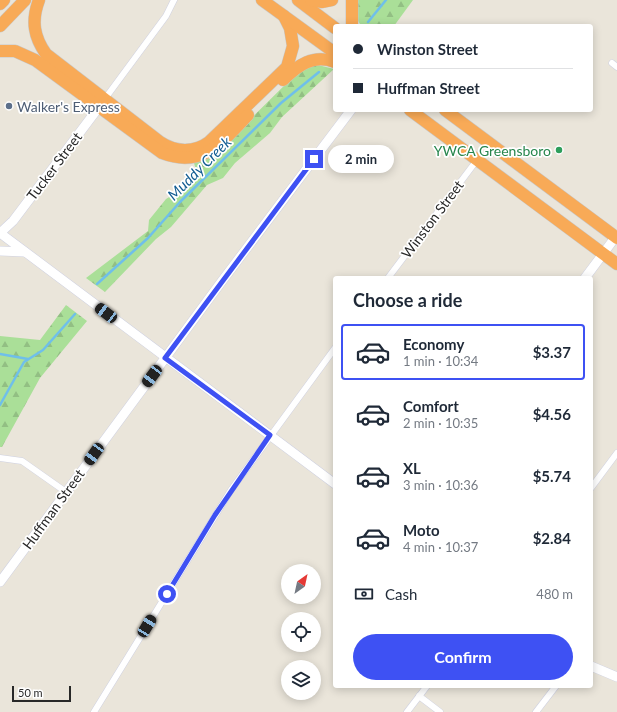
<!DOCTYPE html>
<html lang="en">
<head>
<meta charset="utf-8">
<style>
	body { margin:0; font-family:Lato,sans-serif; background:#f6f6f7; color:#1f2937; height:100vh; display:flex; flex-direction:column; font-size:15px; white-space:nowrap }
	* { box-sizing:border-box; margin:0 }
	p { font-size:13px; color:#747a83 }
	.icon { flex:none; width:22px; height:22px; fill:none; stroke:currentColor; stroke-width:2; stroke-linecap:round; stroke-linejoin:round }
	.map { position:relative; flex:1; overflow:hidden }
	.sheet { position:absolute; left:333px; top:276px; width:260px; height:412px; display:flex; flex-direction:column; background:#fff; border-radius:4px; box-shadow:0 2px 10px #0003 }
	.sheet>* { flex:none }
	.top-card { position:absolute; left:333px; top:24px; width:260px; height:88px; border-radius:4px; box-shadow:0 2px 10px #0003; display:grid; align-content:center; height:88px; padding:0 20px; background:#fff }
	.needle { width:26px; rotate:33deg }
	.controls { position:absolute; left:281px; top:564px; display:grid; gap:8px }
	.controls a { display:grid; place-items:center; width:40px; height:40px; border-radius:50%; background:#fff; box-shadow:0 2px 10px #0003; font-size:20px }
	.scale { position:absolute; left:12px; bottom:10px; width:59px; box-sizing:border-box; padding-left:4px; border:2px solid #282828; border-top:0; font-size:11px; line-height:14px; white-space:nowrap; color:#282828; -webkit-text-stroke:3px #fff; paint-order:stroke }
	.end { position:absolute; width:18px; height:18px; margin:-9px; border:5px solid #3e51f3; background:#fff; box-shadow:0 0 0 2px #fff }
	.from { border-radius:50% }
	.bubble { position:absolute; height:28px; border-radius:14px; background:#fff; box-shadow:0 2px 10px #0003; font-size:13px; font-weight:700; line-height:28px; text-align:center }
	.car { position:absolute; width:12px; height:24px; margin:-12px -6px; border-radius:5px; box-shadow:0 0 3px 1px #0007; background:linear-gradient(#222 24%,#8ab4d8 0 40%,#222 0 76%,#8ab4d8 0 86%,#222 0) }
	.top-card b { display:flex; align-items:center; gap:14px; height:38px; font-size:15px }
	.top-card b+b { border-top:1px solid #e0e1e3 }
	.top-card i { width:10px; height:10px; background:#1f2937 }
	ul { padding:0; list-style:none }
	li { display:flex; align-items:center; gap:12px; height:56px; margin:0 8px 6px; padding:0 12px; border:2px solid transparent; border-radius:4px }
	li div { flex:1 }
	li b { display:block; font-size:15px }
	li em { font-style:normal; font-weight:700 }
	li.on { border-color:#3e51f3 }
	li>.icon { width:36px; height:36px; stroke-width:1.5 }
	h2 { padding:0 20px; font-size:18px; line-height:48px }
	.pay { display:flex; align-items:center; gap:10px; height:44px; padding:0 20px; font-size:15px }
	.pay p { margin-inline-start:auto }
	.button { display:flex; gap:8px; margin-top:auto; padding:8px 20px }
	.button a { flex:1; height:46px; border-radius:24px; background:#3e51f3; color:#fff; font-size:16px; font-weight:700; line-height:46px; text-align:center }
	.map>svg:first-child { display:block }
</style>
</head>
<body>
<div class="map">
<svg width="617" height="712" viewBox="0 0 617 712">
	<defs>
		<pattern id="forest-firs" width="22" height="20" patternUnits="userSpaceOnUse"><rect width="22" height="20" fill="#aadf98"/><path d="M5 1l3.5 6h-7zM16 11l3.5 6h-7z" fill="#92bf83"/></pattern>
	</defs>
	<rect width="100%" height="100%" fill="#eae5da"/>
	<g fill="url(#forest-firs)">
		<path d="M358 0H413L394 26H361L357 19Z"/>
		<path d="M318 65 334 69 282 117 270 133 235 163 223 178 207 185 171 227 156 239 105 292 86 278 148 231 149 220 166 199 182 189 196 170 194 163 213 156 300 70 308 66Z"/>
		<path d="M66 305 87 321 40 378 2 447H0V336L40 340Z"/>
	</g>
	<g fill="none" stroke-linecap="round" stroke-linejoin="round">
		<g stroke="#6fbfea" stroke-width="2.5">
			<path d="M368 22 386 0"/>
			<path d="M97 284 148 238 180 202 281 103 319 72"/>
			<path d="M0 354 28 359"/>
			<path d="M0 405 24 362 43 350 75 314"/>
		</g>
		<g stroke="#cfd1e1" stroke-width="7">
			<g id="street">
				<path d="M612 63 617 67"/>
				<path d="M104 100 166 16 174 0"/>
				<path d="M388 278 477 160"/>
				<path d="M0 458 22 461 66 492"/>
				<path d="M591 488 617 453"/>
				<path d="M419 696 440 712"/>
				<path d="M94 712 231 490 335 348"/>
				<path d="M407 712 427 686"/>
				<path d="M536 712 556 686"/>
			</g>
		</g>
		<g stroke="#cfd1e1" stroke-width="10">
			<g id="secondary">
				<path d="M102 103 13 221 0 233 335 484"/>
				<path d="M0 251 25 252"/>
				<path d="M585 278 617 235"/>
				<path d="M0 582 222 281 351 110"/>
				<path d="M591 666 617 677"/>
			</g>
		</g>
		<g stroke="#c7c7c7" stroke-width="13">
			<g id="highway">
				<path d="M39 0C31 21 34 37 46 54L160 142C175 152 194 153 209 142L287 67 293 46 290 28 284 16"/>
				<path d="M262 0 335 53"/>
				<path d="M298 0 335 28"/>
				<path d="M311 0 322 2 332 0"/>
				<path d="M352 0V26"/>
				<path d="M0 4 4 0"/>
				<path d="M0 26 25 0"/>
				<path d="M0 51H15L35 60 162 153C203 169 222 142 248 115"/>
				<path d="M283 80C298 65 313 54 335 62"/>
				<path d="M410 110 617 264"/>
				<path d="M445 110 617 238"/>
			</g>
		</g>
		<use href="#street" stroke="#fff" stroke-width="6"/>
		<use href="#secondary" stroke="#fff" stroke-width="9"/>
		<use href="#highway" stroke="#f8aa57" stroke-width="12"/>
	</g>
	<g fill="none" stroke-linecap="round" stroke-linejoin="round">
		<path stroke="#3e51f3" stroke-width="5" d="M167 594 215 515 270 435 165 358 314 159"/>
	</g>
	<circle fill="#5c6f8a" stroke="#fff" stroke-width="1.5" cx="9" cy="106" r="4"/>
	<circle fill="#2e9e5b" stroke="#fff" stroke-width="1.5" cx="559" cy="150" r="4"/>
	<g text-anchor="middle" dominant-baseline="central" stroke-width="3.5" stroke-linejoin="round" paint-order="stroke">
		<g font-size="14" fill="#4e5e75" stroke="#fff" text-anchor="start">
			<text x="17" y="106">Walker's Express</text>
		</g>
		<g font-size="14" fill="#27864d" stroke="#fff" text-anchor="end">
			<text x="551" y="150">YWCA Greensboro</text>
		</g>
		<g font-size="14" fill="#282828" stroke="#fff">
			<text transform="translate(54 166) rotate(-53)">Tucker Street</text>
			<text transform="translate(432 219) rotate(-53)">Winston Street</text>
			<text transform="translate(53 509) rotate(-54)">Huffman Street</text>
		</g>
		<g font-size="15" font-style="italic" fill="#125c92" stroke="#fff">
			<text transform="translate(199 168) rotate(-45)">Muddy Creek</text>
		</g>
	</g>
</svg>
<div class="controls">
<a><svg class="needle" viewBox="-14 -14 28 28"><path d="M0-13l5 13h-10z" fill="#e53935"/><path d="M0 13l5-13h-10z" fill="#747a83"/></svg></a>
<a><svg class="icon" aria-label="locate" viewBox="0 0 24 24"><circle cx="12" cy="12" r="6"/><path d="M12 2v4M12 18v4M2 12h4M18 12h4"/></svg></a>
<a><svg class="icon" aria-label="layers" viewBox="0 0 24 24"><path d="M12 4l9 5-9 5-9-5zM3 14l9 5 9-5"/></svg></a>
</div>
<div class="scale">50 m</div>
<i class="end from" style="left:167px;top:594px"></i>
<i class="end" style="left:314px;top:159px"></i>
<div class="bubble" style="left:328px;top:145px;width:66px">2 min</div>
<i class="car" style="left:106px;top:313px;rotate:307deg"></i>
<i class="car" style="left:152px;top:376px;rotate:217deg"></i>
<i class="car" style="left:94px;top:454px;rotate:216deg"></i>
<i class="car" style="left:147px;top:626px;rotate:31deg"></i>
<div class="top-card">
<b><i class="from"></i>Winston Street</b>
<b><i></i>Huffman Street</b>
</div>
<section class="sheet">
<h2>Choose a ride</h2>
<ul>
<li class="on"><svg class="icon" aria-label="car" viewBox="0 0 24 24"><path d="M5 17H2v-5l4-1 3-4h7l3 4 3 1v5h-3M9 17h6M6 11h13"/><circle cx="7" cy="17" r="2"/><circle cx="17" cy="17" r="2"/></svg><div><b>Economy</b><p>1 min · 10:34</p></div><em>$3.37</em></li>
<li><svg class="icon" aria-label="car" viewBox="0 0 24 24"><path d="M5 17H2v-5l4-1 3-4h7l3 4 3 1v5h-3M9 17h6M6 11h13"/><circle cx="7" cy="17" r="2"/><circle cx="17" cy="17" r="2"/></svg><div><b>Comfort</b><p>2 min · 10:35</p></div><em>$4.56</em></li>
<li><svg class="icon" aria-label="car" viewBox="0 0 24 24"><path d="M5 17H2v-5l4-1 3-4h7l3 4 3 1v5h-3M9 17h6M6 11h13"/><circle cx="7" cy="17" r="2"/><circle cx="17" cy="17" r="2"/></svg><div><b>XL</b><p>3 min · 10:36</p></div><em>$5.74</em></li>
<li><svg class="icon" aria-label="car" viewBox="0 0 24 24"><path d="M5 17H2v-5l4-1 3-4h7l3 4 3 1v5h-3M9 17h6M6 11h13"/><circle cx="7" cy="17" r="2"/><circle cx="17" cy="17" r="2"/></svg><div><b>Moto</b><p>4 min · 10:37</p></div><em>$2.84</em></li>
</ul>
<div class="pay"><svg class="icon" aria-label="cash" viewBox="0 0 24 24"><path d="M3 7h18v10H3z"/><circle cx="12" cy="12" r="2"/></svg>Cash<p>480 m</p></div>
<div class="button"><a>Confirm</a></div>
</section>
</div>
</body>
</html>
